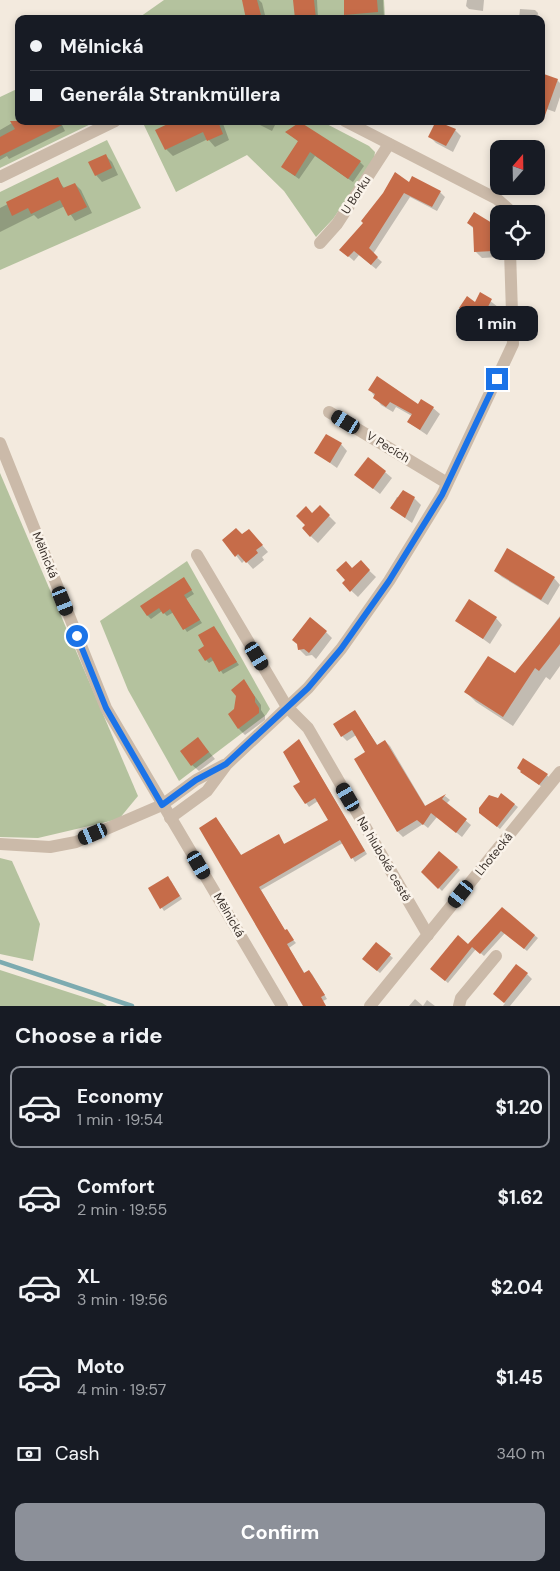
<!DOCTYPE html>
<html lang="en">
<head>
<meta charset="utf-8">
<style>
	body { margin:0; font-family:"DM Sans",sans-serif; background:#20242c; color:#f1f3f6; height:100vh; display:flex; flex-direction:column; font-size:19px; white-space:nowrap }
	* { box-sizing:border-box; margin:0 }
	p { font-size:16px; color:#9ea1a6 }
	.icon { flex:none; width:28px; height:28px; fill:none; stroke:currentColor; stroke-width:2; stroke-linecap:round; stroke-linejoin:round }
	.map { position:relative; height:1006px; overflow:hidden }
	.sheet { display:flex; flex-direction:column; background:#171b24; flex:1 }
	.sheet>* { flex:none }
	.guide { position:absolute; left:15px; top:15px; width:530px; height:110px; border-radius:10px; box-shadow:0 2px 8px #0003; display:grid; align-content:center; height:110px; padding:0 15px; background:#171b24 }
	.needle { width:32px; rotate:20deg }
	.controls { position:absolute; left:490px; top:140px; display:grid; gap:10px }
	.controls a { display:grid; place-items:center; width:55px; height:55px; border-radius:10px; background:#171b24; box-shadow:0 2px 8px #0003; font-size:25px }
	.end { position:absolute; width:22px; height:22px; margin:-11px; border:6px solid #1a73e8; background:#fff; box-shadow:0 0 0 2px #fff }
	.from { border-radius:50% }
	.bubble { position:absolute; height:35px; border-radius:10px; background:#171b24; box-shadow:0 2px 8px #0003; font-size:16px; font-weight:700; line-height:35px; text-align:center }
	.car { position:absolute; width:15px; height:30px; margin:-15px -8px; border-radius:6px; box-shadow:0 0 4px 1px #0007; background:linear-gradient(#222 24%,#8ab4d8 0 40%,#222 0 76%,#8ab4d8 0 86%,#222 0) }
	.guide b { display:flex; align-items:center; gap:18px; height:48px; font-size:19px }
	.guide b+b { border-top:1px solid #363941 }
	.guide i { width:12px; height:12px; background:#f1f3f6 }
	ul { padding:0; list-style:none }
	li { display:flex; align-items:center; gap:15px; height:82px; margin:0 10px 8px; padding:0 5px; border:2px solid transparent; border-radius:10px }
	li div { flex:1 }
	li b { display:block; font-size:19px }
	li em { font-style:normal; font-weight:700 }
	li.on { border-color:#8c9099 }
	li>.icon { width:45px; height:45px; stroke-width:1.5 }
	h2 { padding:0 15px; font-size:22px; line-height:60px }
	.pay { display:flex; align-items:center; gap:12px; height:55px; padding:0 15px; font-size:19px }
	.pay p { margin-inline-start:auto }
	.cta { display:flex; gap:10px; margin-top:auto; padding:10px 15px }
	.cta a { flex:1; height:58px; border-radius:10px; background:#8c9099; color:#fff; font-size:20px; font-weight:700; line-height:58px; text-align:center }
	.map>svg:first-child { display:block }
</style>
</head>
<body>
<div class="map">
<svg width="560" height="1006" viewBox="0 0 560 1006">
	<rect width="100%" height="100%" fill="#f3eade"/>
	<g fill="#b4c29e">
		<path d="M164 0H384L385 19H137Z"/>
		<path d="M19 88V121H97L0 168V97Z"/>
		<path d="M147 121H321L369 146 375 152 374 159 333 219 316 237 284 191 247 155 176 192 143 123Z"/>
		<path d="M107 140 141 208 0 270V192Z"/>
		<path d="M0 473 138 796 119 819 38 838 0 837Z"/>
		<path d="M187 561 270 709 266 715 179 781 128 690 100 621Z"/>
		<path d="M0 858 12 861 40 924 33 961 0 954Z"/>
		<path d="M0 970 102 1003 107 1006H0Z"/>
	</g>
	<g fill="#0003">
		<path d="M243 0H259L262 3 266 19H248Z"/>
		<path d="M294 0H317L318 19H296Z"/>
		<path d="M345 0H383L384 18 350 19 346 15Z"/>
		<path d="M467 0H484L483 11 469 9 466 6Z"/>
		<path d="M520 9 535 10 538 13 537 19H519Z"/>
		<path d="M557 80 560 83V97L555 112 541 107Z"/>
		<path d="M19 119V121H60L65 131 9 159 7 156 0 160V130Z"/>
		<path d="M222 121 229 140 215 147 208 139 173 156 166 149Z"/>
		<path d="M252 121H277L272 131Z"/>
		<path d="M402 121H410L409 125Z"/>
		<path d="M438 121 455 130 461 136 453 152 436 143 430 137Z"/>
		<path d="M287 132 360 162 364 166 353 182 315 156 299 179 288 171 299 142Z"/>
		<path d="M105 155 112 162 118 175 102 182 96 175Z"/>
		<path d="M57 179 65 189 75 184 81 190 92 213 75 221 65 206 38 219 34 215 0 232V208Z"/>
		<path d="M409 184 440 192 445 197 437 211 410 197 373 254 382 262 376 269 359 255 354 261 346 254 365 223Z"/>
		<path d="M468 223 491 224 498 231 499 257 482 258 475 251 474 229Z"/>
		<path d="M481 294 498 307 485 331 476 325 461 308 475 303Z"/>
		<path d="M370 390 418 406 433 408 440 414 427 435 408 422 412 416 396 407 393 412 381 405Z"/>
		<path d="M341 444 347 451 337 468 316 453Z"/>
		<path d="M385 472 392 478 380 494 356 475Z"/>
		<path d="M397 497 414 498 421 505 412 523 391 508Z"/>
		<path d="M320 507 336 523 318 543 303 529Z"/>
		<path d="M242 536 255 537 268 552 262 557 264 560 253 569 245 560 242 563 224 540Z"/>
		<path d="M360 562 376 577 358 597 343 583Z"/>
		<path d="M495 571 554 578 560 585 548 605 502 577Z"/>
		<path d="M186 582 194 594 186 599 202 623 187 632 174 612 167 616 162 611 151 619 148 616 142 606Z"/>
		<path d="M560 616V666L550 680 546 677 513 726 476 702 466 692 515 675Z"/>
		<path d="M496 618 502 625 490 644 457 620Z"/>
		<path d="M214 628 239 665 223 674 214 660 209 663 206 660V646Z"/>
		<path d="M326 632 332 638 316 659 312 655 306 656 299 649Z"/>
		<path d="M244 681 261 705V710L265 716V720L245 735 239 729Z"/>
		<path d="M355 712 378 746 385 741 390 746 426 807 445 796 450 800 446 804 471 825 462 837 437 817 428 828 423 824 403 837 398 832 356 759 366 753 356 735 347 741 342 736Z"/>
		<path d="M198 739 215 759 199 771 192 765Z"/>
		<path d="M299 740 367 854 355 862 343 843 261 890 285 931 296 943 289 948 305 974 309 971 312 974 327 999 323 1001 326 1006H305L219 822 242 856 278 835 285 845 329 821 318 801 309 807 306 803Z"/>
		<path d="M522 772 547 775 553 782 546 790Z"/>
		<path d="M502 795 518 807 500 829 483 815Z"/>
		<path d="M457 867 460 870 442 891 423 872Z"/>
		<path d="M171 881 182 899 164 911 149 888Z"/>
		<path d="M502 909 538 938 527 951 505 933 484 956 476 949 448 983 435 972 469 946Z"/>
		<path d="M376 944 393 958 380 973 366 962Z"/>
		<path d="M527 974 532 979 510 1006H503L505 1003 499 998Z"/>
		<path d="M415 999 423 1006 427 1000 435 1006H409Z"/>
	</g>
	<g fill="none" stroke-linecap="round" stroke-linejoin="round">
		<path stroke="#7dabb0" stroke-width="4.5" d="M0 962 132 1006"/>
	</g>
	<g fill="#c66c49">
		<path d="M242 0H257L262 19H246Z"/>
		<path d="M293 0H314L316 19H295Z"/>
		<path d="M344 0H377L378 12 344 15Z"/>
		<path d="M541 73 558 79 543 121H541Z"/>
		<path d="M10 121H70L0 156V137L15 129Z"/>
		<path d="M174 121H225L219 124 223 134 207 141 203 132 165 150 155 130Z"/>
		<path d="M436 121 456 129 446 146 428 137Z"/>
		<path d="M300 122 361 161 348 179 310 152 295 176 281 167 298 141 285 132Z"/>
		<path d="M106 154 112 168 95 176 88 162Z"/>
		<path d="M395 172 409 182 412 176 441 191 432 207 404 193 369 248 378 257 371 265 354 251 348 257 339 250 363 223 361 221 383 193Z"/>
		<path d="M58 177 63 188 75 183 87 207 68 216 60 200 31 214 28 208 12 216 6 202Z"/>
		<path d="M474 212 492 223 493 251 474 252 473 227 467 223Z"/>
		<path d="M480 292 492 299 478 326 468 319 470 315 459 308 467 296 475 302Z"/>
		<path d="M377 376 418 404 421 399 434 407 420 430 407 422 412 414 390 402 386 407 373 398 375 394 368 390Z"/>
		<path d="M326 434 342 443 330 463 314 453Z"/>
		<path d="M368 457 386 471 373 489 354 475Z"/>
		<path d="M403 490 415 497 405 518 390 508Z"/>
		<path d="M320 505 330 515 310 537 302 528 305 525 296 516 306 506 312 513Z"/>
		<path d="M236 528 242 534 249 529 263 545 256 550 258 553 246 563 238 554 235 557 222 540Z"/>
		<path d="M507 548 555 577 541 600 494 571Z"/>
		<path d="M361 560 370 570 350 592 342 583 345 580 336 570 346 561 352 568Z"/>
		<path d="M184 577 192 590 184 595 200 620 183 630 170 609 163 614 159 608 147 616 140 606Z"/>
		<path d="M469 599 497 617 483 639 455 621Z"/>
		<path d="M310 617 327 631 309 653 304 649 298 650 297 644 292 640Z"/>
		<path d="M560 617V644L539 671 535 668 503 717 464 692 488 656 515 673Z"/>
		<path d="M214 626 237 662 219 672 211 657 205 661 198 650 204 646 198 635Z"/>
		<path d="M244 679 255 697V702L259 708V713L238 729 228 714 234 709 236 696 231 690Z"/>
		<path d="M355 710 377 745 385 740 425 806 446 794 442 799 467 819 456 833 431 813 423 825 417 820 397 832 354 759 365 752 352 730 341 737 333 724Z"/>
		<path d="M198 737 209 752 191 766 180 751Z"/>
		<path d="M299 739 365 851 351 859 340 840 259 887 285 930 287 929 294 940 287 944 304 973 309 970 325 995 321 997 326 1006H303L199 828 216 817 241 855 279 834 284 844 328 820 315 798 305 804 293 786 300 782 283 752Z"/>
		<path d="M523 758 548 774 539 785 520 772 521 771 517 768Z"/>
		<path d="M501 793 515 804 497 827 479 813V808L489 795 498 798Z"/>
		<path d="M439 851 458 867 438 889 421 872Z"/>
		<path d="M168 876 180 896 160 909 148 888Z"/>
		<path d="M502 907 535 935 524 949 501 931 480 954 472 947 445 981 430 969 458 935 468 944Z"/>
		<path d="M376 942 391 954 377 971 362 959Z"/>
		<path d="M516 964 528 973 504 1003 493 994Z"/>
	</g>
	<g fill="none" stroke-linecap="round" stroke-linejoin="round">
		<g stroke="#cbbaa9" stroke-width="12">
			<path d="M345 121 497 199 514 214"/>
			<path d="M0 177 115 121"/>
			<path d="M320 243 337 224 389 144"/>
			<path d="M329 412 447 483"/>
			<path d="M0 443 106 708 282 1006"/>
			<path d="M197 555 287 707 308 728 428 935"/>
			<path d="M170 818 207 791 227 764 308 688 341 649 389 581 442 495 513 344 510 251"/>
			<path d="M0 844 50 847 76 842 162 805 196 780 224 765"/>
			<path d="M370 1006 560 772"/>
			<path d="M459 1006 461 998 496 956"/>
		</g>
	</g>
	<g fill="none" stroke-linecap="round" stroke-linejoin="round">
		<path stroke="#1a73e8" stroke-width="6" d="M77 636 106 708 162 805 196 780 226 764 308 688 341 649 389 581 442 495 497 379"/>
	</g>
	<g text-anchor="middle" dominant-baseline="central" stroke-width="5" stroke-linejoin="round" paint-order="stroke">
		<g font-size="12" fill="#382f29" stroke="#faf3ea">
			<text transform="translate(356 195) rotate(-57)">U Borku</text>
			<text transform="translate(388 447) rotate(31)">V Pecích</text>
			<text transform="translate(45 555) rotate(68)">Mělnická</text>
			<text transform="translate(494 854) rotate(-51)">Lhotecká</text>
			<text transform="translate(384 859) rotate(60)">Na hluboké cestě</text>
			<text transform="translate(229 915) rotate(60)">Mělnická</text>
		</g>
	</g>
</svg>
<div class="controls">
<a><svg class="needle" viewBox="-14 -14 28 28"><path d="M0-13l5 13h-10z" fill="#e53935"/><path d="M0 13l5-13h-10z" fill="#9ea1a6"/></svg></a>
<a><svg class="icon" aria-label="locate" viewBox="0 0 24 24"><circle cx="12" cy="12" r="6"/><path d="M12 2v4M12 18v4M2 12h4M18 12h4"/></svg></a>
</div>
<i class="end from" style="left:77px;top:636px"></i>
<i class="end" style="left:497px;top:379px"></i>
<div class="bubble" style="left:456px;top:306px;width:82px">1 min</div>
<i class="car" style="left:346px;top:422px;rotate:301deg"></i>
<i class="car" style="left:63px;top:601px;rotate:158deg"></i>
<i class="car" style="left:257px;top:656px;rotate:149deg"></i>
<i class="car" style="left:348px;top:797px;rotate:330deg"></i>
<i class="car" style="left:93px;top:834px;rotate:247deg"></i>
<i class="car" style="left:199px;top:865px;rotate:150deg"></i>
<i class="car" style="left:461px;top:894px;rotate:219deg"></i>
<div class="guide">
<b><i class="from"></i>Mělnická</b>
<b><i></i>Generála Strankmüllera</b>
</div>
</div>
<section class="sheet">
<h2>Choose a ride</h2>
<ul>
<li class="on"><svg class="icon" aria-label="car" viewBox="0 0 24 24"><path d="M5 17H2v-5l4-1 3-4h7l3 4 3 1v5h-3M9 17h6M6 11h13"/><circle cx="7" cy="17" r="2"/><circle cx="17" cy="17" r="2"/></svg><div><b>Economy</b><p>1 min · 19:54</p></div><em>$1.20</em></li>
<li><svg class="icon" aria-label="car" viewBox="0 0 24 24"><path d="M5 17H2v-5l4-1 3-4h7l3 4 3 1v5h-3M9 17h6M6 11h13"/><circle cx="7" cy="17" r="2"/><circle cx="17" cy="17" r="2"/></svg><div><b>Comfort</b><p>2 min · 19:55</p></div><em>$1.62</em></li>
<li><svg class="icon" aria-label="car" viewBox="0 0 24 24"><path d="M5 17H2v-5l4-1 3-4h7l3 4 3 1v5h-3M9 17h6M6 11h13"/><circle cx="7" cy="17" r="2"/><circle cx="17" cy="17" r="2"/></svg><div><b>XL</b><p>3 min · 19:56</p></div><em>$2.04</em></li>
<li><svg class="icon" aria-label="car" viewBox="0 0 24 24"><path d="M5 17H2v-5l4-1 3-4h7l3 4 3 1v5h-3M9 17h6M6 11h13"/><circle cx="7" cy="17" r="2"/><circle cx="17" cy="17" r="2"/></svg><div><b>Moto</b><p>4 min · 19:57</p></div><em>$1.45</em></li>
</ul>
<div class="pay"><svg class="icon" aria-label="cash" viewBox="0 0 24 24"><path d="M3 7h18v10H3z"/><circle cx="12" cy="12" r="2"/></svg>Cash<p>340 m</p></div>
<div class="cta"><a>Confirm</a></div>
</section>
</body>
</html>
